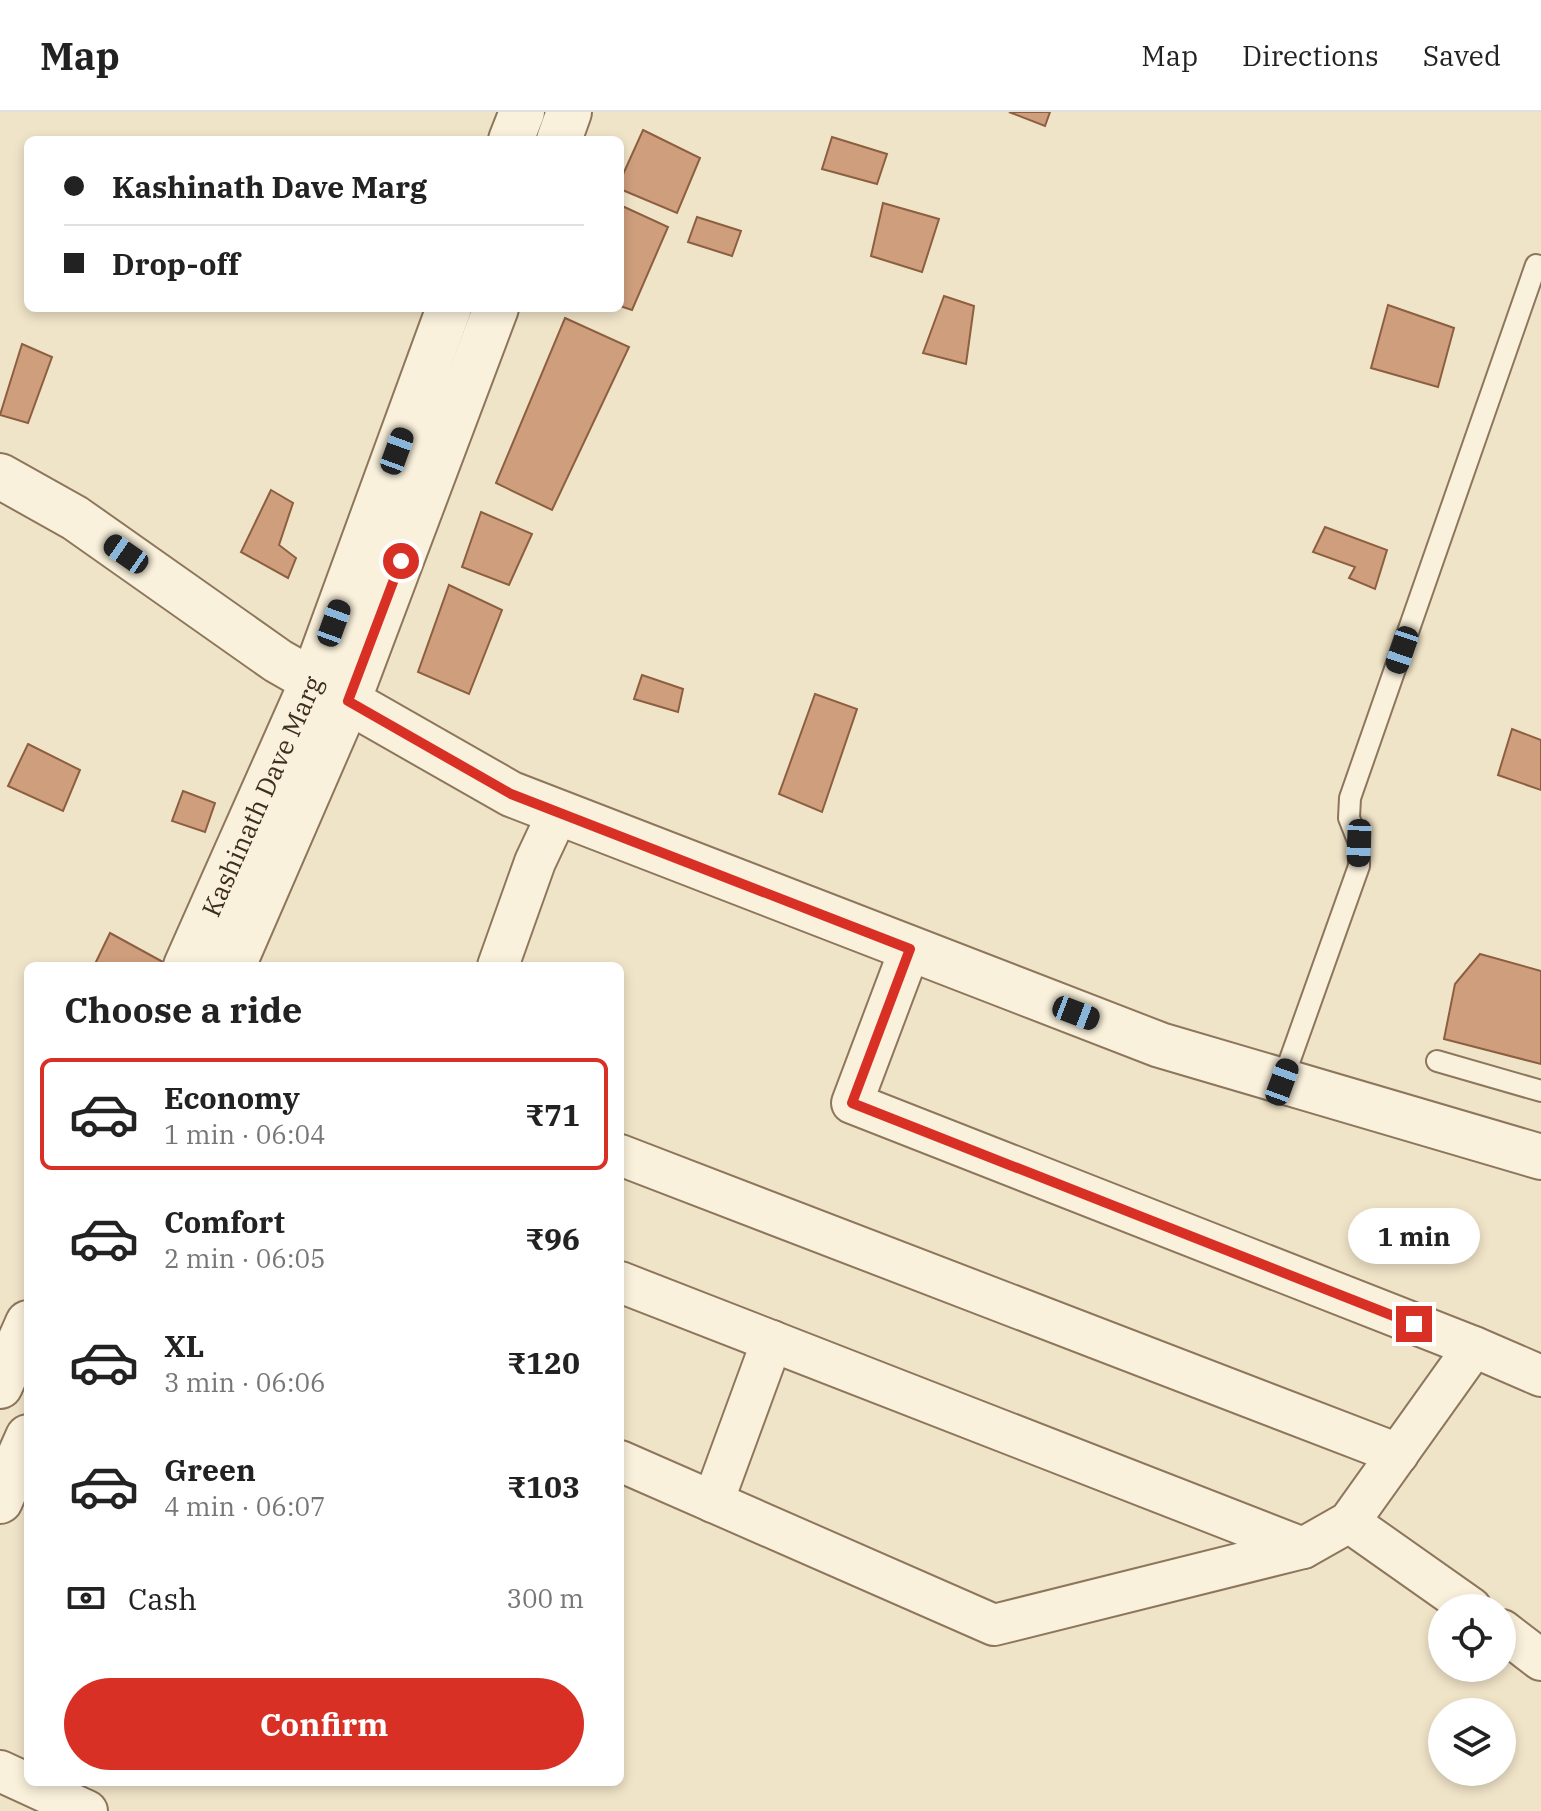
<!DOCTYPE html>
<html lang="en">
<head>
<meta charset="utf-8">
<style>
	body { margin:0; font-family:"IBM Plex Serif",serif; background:#f2f2f2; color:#222; height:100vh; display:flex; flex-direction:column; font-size:30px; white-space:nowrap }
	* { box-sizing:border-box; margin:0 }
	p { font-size:26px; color:#767676 }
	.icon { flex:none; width:44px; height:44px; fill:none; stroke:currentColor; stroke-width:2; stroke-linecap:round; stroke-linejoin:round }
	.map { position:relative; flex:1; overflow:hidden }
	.sheet { position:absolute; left:24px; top:850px; width:600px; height:824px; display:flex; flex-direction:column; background:#fff; border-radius:12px; box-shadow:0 4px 12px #0003 }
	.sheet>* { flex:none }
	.banner { position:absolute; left:24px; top:24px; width:600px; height:176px; border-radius:12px; box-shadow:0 4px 12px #0003; display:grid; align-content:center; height:176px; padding:0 40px; background:#fff }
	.buttons { position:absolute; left:1428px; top:1482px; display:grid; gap:16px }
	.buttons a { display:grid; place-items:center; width:88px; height:88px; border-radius:50%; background:#fff; box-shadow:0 4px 12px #0003; font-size:40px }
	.end { position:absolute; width:36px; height:36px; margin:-18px; border:10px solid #d93025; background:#fff; box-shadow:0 0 0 4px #fff }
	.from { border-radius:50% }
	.bubble { position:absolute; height:56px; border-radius:28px; background:#fff; box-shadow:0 4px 12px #0003; font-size:26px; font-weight:700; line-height:56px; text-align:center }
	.car { position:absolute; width:24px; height:48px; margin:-24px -12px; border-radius:10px; box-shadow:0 0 6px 2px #0007; background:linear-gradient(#222 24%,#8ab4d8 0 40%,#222 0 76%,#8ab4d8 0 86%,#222 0) }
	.banner b { display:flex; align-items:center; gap:28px; height:76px; font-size:30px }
	.banner b+b { border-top:2px solid #e0e0e0 }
	.banner i { width:20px; height:20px; background:#222 }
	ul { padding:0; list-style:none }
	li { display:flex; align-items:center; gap:24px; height:112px; margin:0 16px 12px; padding:0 24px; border:4px solid transparent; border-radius:12px }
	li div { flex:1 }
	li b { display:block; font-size:30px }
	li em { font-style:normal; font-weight:700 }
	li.selected { border-color:#d93025 }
	li>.icon { width:72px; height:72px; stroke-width:1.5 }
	h2 { padding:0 40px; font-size:36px; line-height:96px }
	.pay { display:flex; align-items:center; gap:20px; height:88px; padding:0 40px; font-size:30px }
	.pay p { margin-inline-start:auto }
	.primary-button { display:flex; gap:16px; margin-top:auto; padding:16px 40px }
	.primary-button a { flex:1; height:92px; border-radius:48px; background:#d93025; color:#fff; font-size:32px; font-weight:700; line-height:92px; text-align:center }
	header { display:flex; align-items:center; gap:48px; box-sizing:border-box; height:112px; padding:0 40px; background:#fff; border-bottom:2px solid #e0e0e0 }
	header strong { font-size:38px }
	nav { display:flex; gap:44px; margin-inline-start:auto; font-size:28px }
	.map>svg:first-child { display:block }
</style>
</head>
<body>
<header>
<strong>Map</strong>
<nav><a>Map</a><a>Directions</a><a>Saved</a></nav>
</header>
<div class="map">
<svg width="1541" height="1699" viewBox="0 0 1541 1699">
	<rect width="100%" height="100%" fill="#f0e4c8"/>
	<g fill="#cf9f7d" stroke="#8d5f41" stroke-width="2">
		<path d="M1009 0H1050L1045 14Z"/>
		<path d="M643 18 700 46 677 101 620 77V69Z"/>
		<path d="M832 25 887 42 877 72 822 57Z"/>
		<path d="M883 91 939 107 922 160 871 144Z"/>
		<path d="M620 93 668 115 632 198 620 194Z"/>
		<path d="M697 105 741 119 732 144 688 130Z"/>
		<path d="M944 184 974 194 966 252 923 241Z"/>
		<path d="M1388 193 1454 216 1438 275 1371 256Z"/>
		<path d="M565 206 629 235 552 398 496 371Z"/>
		<path d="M22 232 52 245 28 311 0 303Z"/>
		<path d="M271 378 293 391 279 433 296 446 288 466 241 440Z"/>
		<path d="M481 400 532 422 509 473 462 455Z"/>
		<path d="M1325 415 1387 438 1375 477 1349 466 1355 455 1313 440Z"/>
		<path d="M449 473 502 498 469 582 418 560Z"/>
		<path d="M642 563 683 577 678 600 634 587Z"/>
		<path d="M815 582 857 597 822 700 779 682Z"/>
		<path d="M1512 617 1541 628V678L1498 663Z"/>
		<path d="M28 632 80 658 63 699 8 674Z"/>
		<path d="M183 679 215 691 205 720 172 709Z"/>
		<path d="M110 821 163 850 161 854H94Z"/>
		<path d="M1480 842 1541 859V952L1444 927 1455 872Z"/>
	</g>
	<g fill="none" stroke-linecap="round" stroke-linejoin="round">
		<g stroke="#8d765c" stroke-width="24">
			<g id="service">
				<path d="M1437 949 1541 979"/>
				<path d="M1282 970 1359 754V731L1349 706 1350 686 1536 153"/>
			</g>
		</g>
		<g stroke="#8d765c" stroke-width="44">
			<g id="minor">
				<path d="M910 837 852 991 1474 1235"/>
				<path d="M498 854 535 750 558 701"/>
				<path d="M620 1043 1398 1342"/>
				<path d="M620 1170 1303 1436"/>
				<path d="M620 1349 994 1513 1303 1436 1349 1410 1474 1235 1541 1264"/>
				<path d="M713 1390 772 1229"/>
				<path d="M1349 1410 1471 1496"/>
				<path d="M1502 1518 1541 1548"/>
				<path d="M0 1659 87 1699"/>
			</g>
		</g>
		<g stroke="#8d765c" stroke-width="48">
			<g id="tertiary">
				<path d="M511 28 522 0"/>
				<path d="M559 28 569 0"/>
				<path d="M0 364 75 406 278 549 511 682 1160 933 1541 1045"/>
				<path id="s1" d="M186 854 313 568 449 196"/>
				<path d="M233 854 348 589 496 196"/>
				<path d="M0 1274 28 1211"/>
				<path d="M0 1389 28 1325"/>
			</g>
		</g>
		<use href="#service" stroke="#faf1dc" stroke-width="20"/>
		<use href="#minor" stroke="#faf1dc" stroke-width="40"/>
		<use href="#tertiary" stroke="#faf1dc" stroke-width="44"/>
	</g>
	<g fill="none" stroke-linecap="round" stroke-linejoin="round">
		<path stroke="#d93025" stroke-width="10" d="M401 449 348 589 511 682 910 837 852 991 1414 1212"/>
	</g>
	<g text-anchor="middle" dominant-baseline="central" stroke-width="8" stroke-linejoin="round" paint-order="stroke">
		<g font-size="26" fill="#3d2e20" stroke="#f7eed8">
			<text stroke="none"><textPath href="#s1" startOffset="186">Kashinath Dave Marg</textPath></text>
		</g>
	</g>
</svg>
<div class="buttons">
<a><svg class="icon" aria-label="locate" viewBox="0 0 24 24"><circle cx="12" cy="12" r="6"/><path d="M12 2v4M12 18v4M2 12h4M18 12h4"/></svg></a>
<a><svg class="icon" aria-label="layers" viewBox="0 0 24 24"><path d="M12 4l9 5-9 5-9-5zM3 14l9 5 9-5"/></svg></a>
</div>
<i class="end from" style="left:401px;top:449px"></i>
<i class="end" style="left:1414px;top:1212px"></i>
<div class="bubble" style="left:1348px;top:1096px;width:132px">1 min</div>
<i class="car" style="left:397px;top:339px;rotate:20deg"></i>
<i class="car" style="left:126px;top:442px;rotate:305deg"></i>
<i class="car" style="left:334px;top:511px;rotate:20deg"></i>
<i class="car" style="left:1402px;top:538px;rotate:199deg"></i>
<i class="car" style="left:1359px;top:731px;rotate:182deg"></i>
<i class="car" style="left:1076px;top:901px;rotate:111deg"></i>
<i class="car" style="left:1282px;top:970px;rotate:20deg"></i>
<div class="banner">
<b><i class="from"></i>Kashinath Dave Marg</b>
<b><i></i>Drop-off</b>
</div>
<section class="sheet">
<h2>Choose a ride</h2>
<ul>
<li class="selected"><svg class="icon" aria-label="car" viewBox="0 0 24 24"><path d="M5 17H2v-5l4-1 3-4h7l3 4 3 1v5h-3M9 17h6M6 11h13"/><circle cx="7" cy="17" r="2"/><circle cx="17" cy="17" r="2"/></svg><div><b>Economy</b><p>1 min · 06:04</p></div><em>₹71</em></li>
<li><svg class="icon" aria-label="car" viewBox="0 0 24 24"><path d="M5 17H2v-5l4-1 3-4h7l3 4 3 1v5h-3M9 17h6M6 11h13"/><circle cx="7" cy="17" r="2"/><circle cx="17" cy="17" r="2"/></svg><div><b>Comfort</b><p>2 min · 06:05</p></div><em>₹96</em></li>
<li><svg class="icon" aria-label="car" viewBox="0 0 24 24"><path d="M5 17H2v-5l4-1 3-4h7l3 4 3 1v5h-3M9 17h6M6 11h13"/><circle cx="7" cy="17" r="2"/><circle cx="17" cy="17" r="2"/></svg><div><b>XL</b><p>3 min · 06:06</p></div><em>₹120</em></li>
<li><svg class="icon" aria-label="car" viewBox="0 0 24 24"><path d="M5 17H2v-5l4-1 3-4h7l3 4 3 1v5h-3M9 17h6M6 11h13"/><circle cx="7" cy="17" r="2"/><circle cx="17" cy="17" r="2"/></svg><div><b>Green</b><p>4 min · 06:07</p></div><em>₹103</em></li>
</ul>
<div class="pay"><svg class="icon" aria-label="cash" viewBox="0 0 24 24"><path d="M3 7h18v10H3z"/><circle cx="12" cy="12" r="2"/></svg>Cash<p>300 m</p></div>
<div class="primary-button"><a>Confirm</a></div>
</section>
</div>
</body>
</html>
